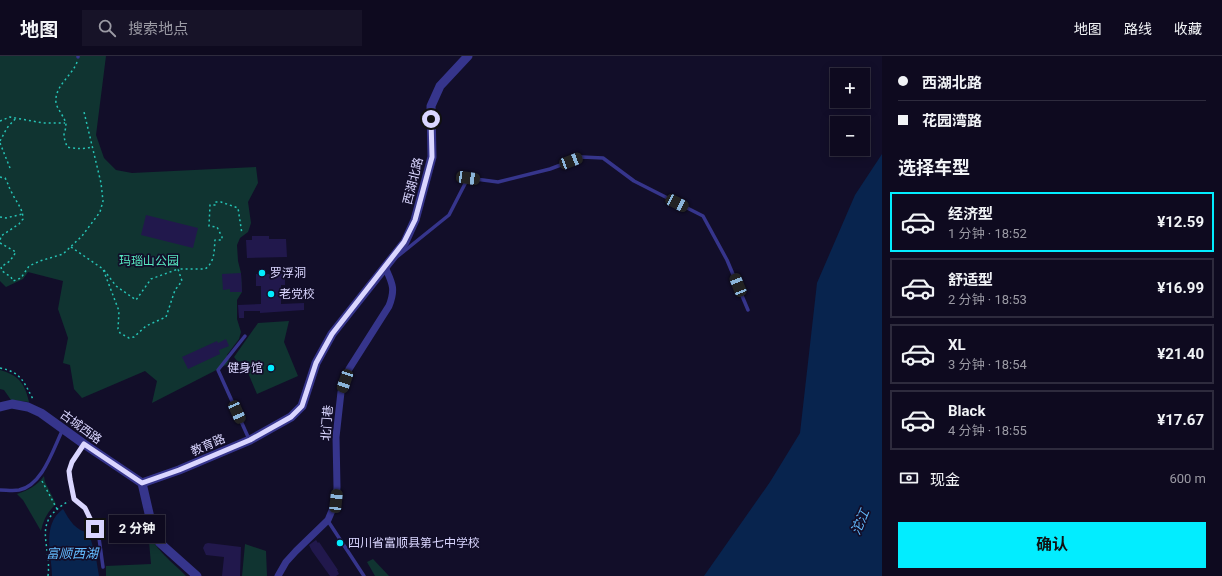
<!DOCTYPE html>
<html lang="zh">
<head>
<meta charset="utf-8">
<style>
	body { margin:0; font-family:Roboto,"Noto Sans SC",sans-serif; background:#171328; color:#f1f3f6; height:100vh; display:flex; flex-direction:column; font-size:15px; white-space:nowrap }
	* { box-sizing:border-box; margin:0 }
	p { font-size:13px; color:#9b9aa4 }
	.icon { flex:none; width:22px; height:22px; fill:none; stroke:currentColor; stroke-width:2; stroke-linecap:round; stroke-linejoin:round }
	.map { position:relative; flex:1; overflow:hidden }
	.details { display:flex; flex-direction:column; background:#0e0a1f; width:340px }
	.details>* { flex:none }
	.guide { display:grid; align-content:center; height:88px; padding:0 16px; background:#0e0a1f }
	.tools { position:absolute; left:830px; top:12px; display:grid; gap:8px }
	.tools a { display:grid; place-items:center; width:40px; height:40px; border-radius:0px; background:#0e0a1f; box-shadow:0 2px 10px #0003,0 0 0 1px #2e2b3d; font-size:20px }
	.end { position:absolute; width:18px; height:18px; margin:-9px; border:5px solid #dad6ff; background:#111; box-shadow:0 0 0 2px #111 }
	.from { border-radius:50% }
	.bubble { position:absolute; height:28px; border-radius:0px; background:#0e0a1f; box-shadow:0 2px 10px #0003,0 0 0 1px #2e2b3d; font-size:13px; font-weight:700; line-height:28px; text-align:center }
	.car { position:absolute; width:12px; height:24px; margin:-12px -6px; border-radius:5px; box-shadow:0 0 3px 1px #0007; background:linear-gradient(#222 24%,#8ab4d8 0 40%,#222 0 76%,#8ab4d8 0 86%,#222 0) }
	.guide b { display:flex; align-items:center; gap:14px; height:38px; font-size:15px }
	.guide b+b { border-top:1px solid #2e2b3d }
	.guide i { width:10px; height:10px; background:#f1f3f6 }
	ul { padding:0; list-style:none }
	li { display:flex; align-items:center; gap:12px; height:60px; margin:0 8px 6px; padding:0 8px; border:2px solid #2e2b3d; border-radius:0px }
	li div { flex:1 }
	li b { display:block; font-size:15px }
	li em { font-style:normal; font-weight:700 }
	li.active { border-color:#02edff }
	li>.icon { width:36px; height:36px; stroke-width:1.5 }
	h2 { padding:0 16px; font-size:18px; line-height:48px }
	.pay { display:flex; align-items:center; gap:10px; height:44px; padding:0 16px; font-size:15px }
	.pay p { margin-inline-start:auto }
	.cta { display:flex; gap:8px; margin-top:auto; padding:8px 16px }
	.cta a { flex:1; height:46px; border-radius:0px; background:#02edff; color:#111; font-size:16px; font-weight:700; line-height:46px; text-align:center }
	header { display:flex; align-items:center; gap:24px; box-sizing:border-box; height:56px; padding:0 20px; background:#0e0a1f; border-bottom:1px solid #2e2b3d }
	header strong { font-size:19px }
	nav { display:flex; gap:22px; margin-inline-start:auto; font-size:14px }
	.search { width:280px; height:36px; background:#171328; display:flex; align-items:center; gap:10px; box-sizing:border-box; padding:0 14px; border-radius:0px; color:#9b9aa4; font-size:15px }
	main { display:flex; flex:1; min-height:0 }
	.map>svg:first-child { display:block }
</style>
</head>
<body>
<header>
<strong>地图</strong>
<div class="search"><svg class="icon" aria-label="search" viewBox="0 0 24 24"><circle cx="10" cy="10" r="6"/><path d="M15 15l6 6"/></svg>搜索地点</div>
<nav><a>地图</a><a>路线</a><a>收藏</a></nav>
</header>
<main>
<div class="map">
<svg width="882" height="520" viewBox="0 0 882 520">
	<rect width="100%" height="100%" fill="#120e29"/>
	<g fill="#103431">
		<path d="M0 0H106L96 79 104 102 116 114 132 117 256 111 258 127 248 146 251 167 248 176 240 182 237 189 238 205 241 217 242 236 237 244V263L241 276 239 283 227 299 230 307 152 347 157 325 145 315 82 342 74 333 70 309 63 307 68 282 58 253 63 225 28 216 23 223 6 231 0 225Z"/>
		<path d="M289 265 284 286 298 320 257 338 243 305 238 306 234 301 258 267Z"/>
		<path d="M0 314C18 319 25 327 29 346L11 344 4 334 0 333Z"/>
		<path d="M44 420 45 426 56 448C48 455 43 464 41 475L23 444 17 438C28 434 37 430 44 420Z"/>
		<path d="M148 474C155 495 172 505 186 520H106V510L151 508Z"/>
		<path d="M245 488 266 495 267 520H242Z"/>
		<path d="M373 503 389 520H375L367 506Z"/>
	</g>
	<g fill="#08244e">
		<path d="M882 98V520H704L770 426 800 377 817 227 855 139Z"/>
		<path d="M63 453C70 465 75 474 89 477L96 502 99 520H52C52 498 41 469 63 453Z"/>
	</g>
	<g fill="#21184c">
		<path d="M146 159 198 172 193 192 141 179Z"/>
		<path d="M252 180H269V183H286L287 201 247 202 246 184H252Z"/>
		<path d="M241 217 242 236H230V233L223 234 222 218Z"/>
		<path d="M256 218H285V229H281V248L304 247V254L260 257V255H244V262H239L238 249 261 248V230H256Z"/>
		<path d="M226 283 229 290 219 294 220 298 188 313 182 301 217 285 218 287Z"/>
		<path d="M316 484 318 487 319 486 338 514H337L339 518 336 520H330L312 495 309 489Z"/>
		<path d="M208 487 241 491 240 520H222L224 501 206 499 203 492 205 488Z"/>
	</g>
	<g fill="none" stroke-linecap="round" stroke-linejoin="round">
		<g stroke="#26c3b5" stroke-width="1.5" stroke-dasharray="2 3" stroke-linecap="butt">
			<path d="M77 6C72 20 54 30 56 47 58 55 66 62 66 70 66 73 64 76 64 79 64 83 66 87 67 91 76 93 84 93 92 91"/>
			<path d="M0 65 10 61 43 67H65"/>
			<path d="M0 85 7 72 16 62"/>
			<path d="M0 87 10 112"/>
			<path d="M0 121 5 122C8 127 9 132 12 137 16 146 23 152 23 163L19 168 1 180 0 185"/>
			<path d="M0 161 6 162 23 158"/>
			<path d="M0 187 16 196 10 205 1 211 2 215 11 221 13 225 21 222 29 210 40 205 63 198 82 180 100 156 103 145 101 127 84 56"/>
			<path d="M71 191 103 213 119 255 118 273 120 277 129 282 134 281 146 270 166 261 175 234 182 225 178 213H205C215 206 214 195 215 184H222V181L217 171 209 170 210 149H215V146H221L238 152 242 178"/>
			<path d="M104 214 116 230 136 244 151 223 178 213"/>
			<path d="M0 312C22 316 24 327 34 345"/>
			<path d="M42 425 57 453"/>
			<path d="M48 520C52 487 30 467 69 445"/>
		</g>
		<g stroke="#36358c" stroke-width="3.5">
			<path d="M78 1V0"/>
			<path d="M398 200 449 159 468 122 498 126 550 113 582 101 603 102 634 125 703 160 727 204 748 254"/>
			<path d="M245 280 218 314 249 383"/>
			<path d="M83 389 72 406 69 415 70 423 74 443 85 452 99 482 103 511"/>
			<path d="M0 434C6 434 13 435 19 434 43 429 53 393 63 373"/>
			<path d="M328 465 364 520"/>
		</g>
		<path stroke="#36358c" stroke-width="7" d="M278 520 286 506 296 495 328 464 336 445 337 431 336 381 341 336 349 313 389 250C396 232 392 227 385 211"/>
		<g stroke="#36358c" stroke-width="9">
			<path d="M0 351 12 348 28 351 41 357 84 388 142 427"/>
			<path d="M142 427 179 414 250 384 291 361 302 350 316 307 332 278 405 186 415 164 432 101 431 50 440 30 468 0"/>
			<path d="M142 427 154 479 160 487 197 520"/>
		</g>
	</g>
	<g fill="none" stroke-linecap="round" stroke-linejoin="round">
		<path stroke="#dad6ff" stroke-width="5" d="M95 473 85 452 74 443 70 423 69 415 72 406 84 388 142 427 179 414 250 384 291 361 302 350 316 307 332 278 404 186 415 164 432 101 431 63"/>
	</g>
	<g fill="#02edff" stroke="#120e29" stroke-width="1.5">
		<circle cx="262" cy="217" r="4"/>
		<circle cx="271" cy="238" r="4"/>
		<circle cx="271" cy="312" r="4"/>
		<circle cx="340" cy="487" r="4"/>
	</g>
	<g text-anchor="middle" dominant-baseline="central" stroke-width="3.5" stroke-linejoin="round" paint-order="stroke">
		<g font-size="12" fill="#dad6ff" stroke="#120e29">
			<text transform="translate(413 125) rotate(-76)">西湖北路</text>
			<text transform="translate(327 367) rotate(-86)">北门巷</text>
			<text transform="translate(81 371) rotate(36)">古城西路</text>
			<text transform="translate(208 389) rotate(-23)">教育路</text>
		</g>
		<g font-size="12" fill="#58e9c1" stroke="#120e29">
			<text x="149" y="205">玛瑙山公园</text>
		</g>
		<g font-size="12" fill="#dad6ff" stroke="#120e29" text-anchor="start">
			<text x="270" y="217">罗浮洞</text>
			<text x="279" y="238">老党校</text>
			<text x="263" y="312" text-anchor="end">健身馆</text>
			<text x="348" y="487">四川省富顺县第七中学校</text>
		</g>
		<g font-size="13" font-style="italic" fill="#64bcff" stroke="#120e29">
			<text transform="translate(860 466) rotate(-67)">沱江</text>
			<text x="72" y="497">富顺西湖</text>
		</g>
	</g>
</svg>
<div class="tools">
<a>+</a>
<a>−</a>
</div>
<i class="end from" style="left:431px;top:63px"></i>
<i class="end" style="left:95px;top:473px"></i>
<div class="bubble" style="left:109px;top:459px;width:56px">2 分钟</div>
<i class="car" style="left:571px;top:105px;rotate:69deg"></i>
<i class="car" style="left:468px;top:122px;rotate:98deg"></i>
<i class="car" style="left:677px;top:147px;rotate:117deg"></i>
<i class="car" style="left:738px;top:229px;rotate:338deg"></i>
<i class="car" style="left:345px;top:325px;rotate:199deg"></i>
<i class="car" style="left:237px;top:356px;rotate:156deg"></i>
<i class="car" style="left:336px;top:445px;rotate:6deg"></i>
</div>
<section class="details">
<div class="guide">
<b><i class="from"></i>西湖北路</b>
<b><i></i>花园湾路</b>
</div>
<h2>选择车型</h2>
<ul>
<li class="active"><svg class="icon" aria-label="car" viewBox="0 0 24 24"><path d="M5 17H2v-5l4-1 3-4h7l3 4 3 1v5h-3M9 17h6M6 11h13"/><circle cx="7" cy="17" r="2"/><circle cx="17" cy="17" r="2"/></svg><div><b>经济型</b><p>1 分钟 · 18:52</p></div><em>¥12.59</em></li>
<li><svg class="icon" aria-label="car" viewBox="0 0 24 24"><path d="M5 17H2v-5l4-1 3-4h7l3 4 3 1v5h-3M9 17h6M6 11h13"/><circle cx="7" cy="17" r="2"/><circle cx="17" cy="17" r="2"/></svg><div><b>舒适型</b><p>2 分钟 · 18:53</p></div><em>¥16.99</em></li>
<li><svg class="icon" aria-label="car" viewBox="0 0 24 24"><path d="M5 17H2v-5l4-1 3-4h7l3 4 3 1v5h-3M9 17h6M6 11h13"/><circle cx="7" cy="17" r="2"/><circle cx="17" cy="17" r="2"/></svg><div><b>XL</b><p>3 分钟 · 18:54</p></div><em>¥21.40</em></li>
<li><svg class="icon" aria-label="car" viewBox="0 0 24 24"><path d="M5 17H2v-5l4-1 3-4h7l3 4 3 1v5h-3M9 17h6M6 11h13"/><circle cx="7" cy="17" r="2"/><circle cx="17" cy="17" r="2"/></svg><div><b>Black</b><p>4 分钟 · 18:55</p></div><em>¥17.67</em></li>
</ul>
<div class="pay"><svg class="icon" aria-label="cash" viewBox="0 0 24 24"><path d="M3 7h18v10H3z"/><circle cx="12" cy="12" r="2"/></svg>现金<p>600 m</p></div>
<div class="cta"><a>确认</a></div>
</section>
</main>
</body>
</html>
